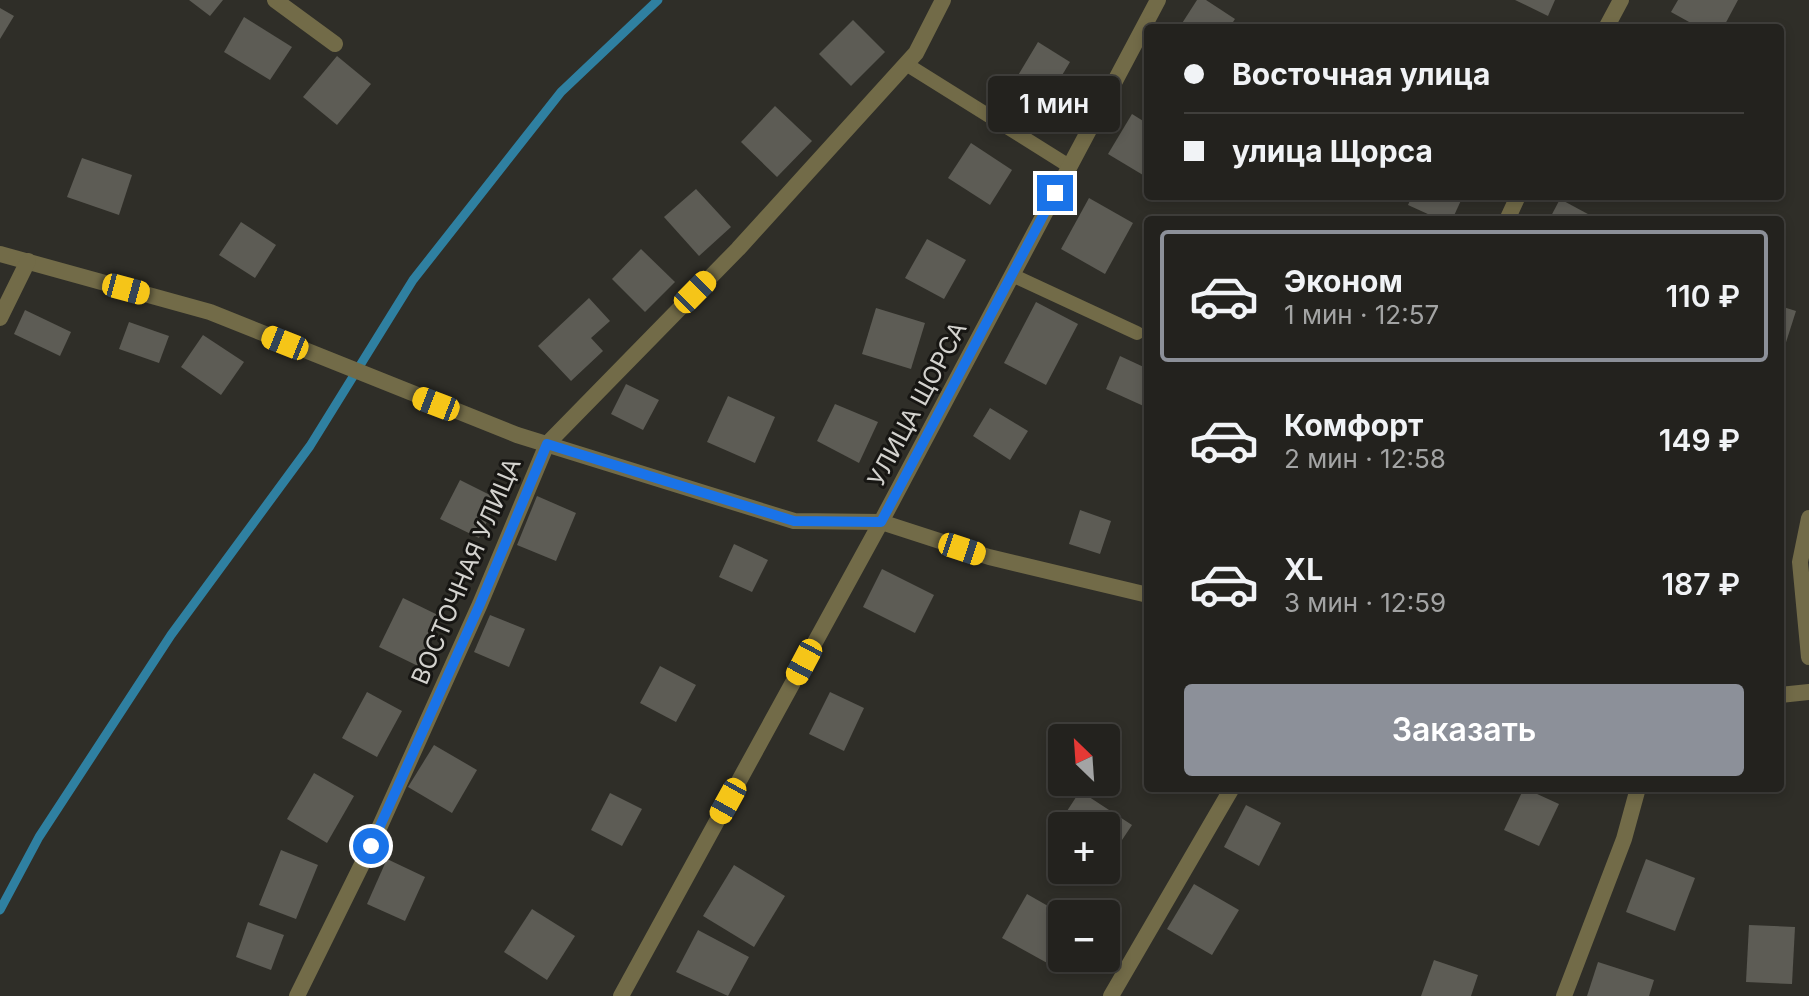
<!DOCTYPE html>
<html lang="ru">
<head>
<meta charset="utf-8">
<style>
	body { margin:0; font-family:Inter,sans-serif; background:#2f2f2b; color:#f1f3f6; height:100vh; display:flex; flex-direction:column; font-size:30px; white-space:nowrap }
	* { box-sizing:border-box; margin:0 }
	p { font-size:26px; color:#a3a4a4 }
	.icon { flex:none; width:44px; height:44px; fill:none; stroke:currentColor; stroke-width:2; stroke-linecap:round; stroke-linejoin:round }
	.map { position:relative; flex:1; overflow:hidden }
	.sheet { position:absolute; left:1144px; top:216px; width:640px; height:576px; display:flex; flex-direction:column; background:#23221e; border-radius:8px; box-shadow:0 4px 12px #0003,0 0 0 2px #403f3c }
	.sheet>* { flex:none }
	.top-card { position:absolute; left:1144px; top:24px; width:640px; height:176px; border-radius:8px; box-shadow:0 4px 12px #0003,0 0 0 2px #403f3c; display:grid; align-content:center; height:176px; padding:0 40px; background:#23221e }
	.needle { width:52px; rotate:335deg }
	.tools { position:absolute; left:1048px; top:724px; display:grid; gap:16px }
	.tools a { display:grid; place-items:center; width:72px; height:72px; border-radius:8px; background:#23221e; box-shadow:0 4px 12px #0003,0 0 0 2px #403f3c; font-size:40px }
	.end { position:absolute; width:36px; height:36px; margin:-18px; border:10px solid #1a73e8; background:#fff; box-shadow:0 0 0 4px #fff }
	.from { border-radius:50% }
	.bubble { position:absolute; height:56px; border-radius:8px; background:#23221e; box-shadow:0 4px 12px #0003,0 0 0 2px #403f3c; font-size:26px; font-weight:600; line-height:56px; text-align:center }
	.car { position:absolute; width:24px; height:48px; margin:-24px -12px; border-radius:10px; box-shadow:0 0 6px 2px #0007; background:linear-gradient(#f5c518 24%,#345 0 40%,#f5c518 0 76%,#345 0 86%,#f5c518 0) }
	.top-card b { display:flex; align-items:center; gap:28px; height:76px; font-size:30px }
	.top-card b+b { border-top:2px solid #403f3c }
	.top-card i { width:20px; height:20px; background:#f1f3f6 }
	ul { padding:14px 0 0; list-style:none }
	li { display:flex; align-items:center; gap:24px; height:132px; margin:0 16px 12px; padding:0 24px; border:4px solid transparent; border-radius:8px }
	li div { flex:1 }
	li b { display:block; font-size:30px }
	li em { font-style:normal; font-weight:600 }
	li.selected { border-color:#8c9099 }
	li>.icon { width:72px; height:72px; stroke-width:1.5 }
	.primary-button { display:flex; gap:16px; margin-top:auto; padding:16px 40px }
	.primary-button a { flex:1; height:92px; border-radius:8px; background:#8c9099; color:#fff; font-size:32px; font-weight:600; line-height:92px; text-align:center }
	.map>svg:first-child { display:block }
</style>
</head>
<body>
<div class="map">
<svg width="1809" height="996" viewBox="0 0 1809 996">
	<rect width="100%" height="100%" fill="#2f2e28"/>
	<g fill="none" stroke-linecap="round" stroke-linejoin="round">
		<path stroke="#2f80a1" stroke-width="9" d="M0 910 39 837 171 635 310 446 413 280 561 92 658 0"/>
	</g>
	<g fill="#5d5c55">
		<path d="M189 0H223L210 16Z"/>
		<path d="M1197 0H1206L1235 19 1229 28H1179Z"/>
		<path d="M1515 0H1555L1548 16Z"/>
		<path d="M1678 0H1738L1723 28H1700L1671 12Z"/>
		<path d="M0 8 14 16 0 39Z"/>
		<path d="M244 17 292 47 270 80 224 52Z"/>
		<path d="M853 20 885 52 851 86 819 54Z"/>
		<path d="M1038 42 1070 62 1046 102 1014 82Z"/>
		<path d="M337 56 371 84 337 125 303 97Z"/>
		<path d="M775 106 812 141 777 177 741 142Z"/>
		<path d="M1132 114 1148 124V178L1108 154Z"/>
		<path d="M971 143 1012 170 990 205 948 178Z"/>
		<path d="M82 158 132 175 119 215 67 197Z"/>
		<path d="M696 189 731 227 699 256 664 217Z"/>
		<path d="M1412 196H1463L1452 220H1441L1408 205Z"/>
		<path d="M1089 198 1133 223 1105 274 1061 249Z"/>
		<path d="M1560 199 1599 220H1549Z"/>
		<path d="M241 222 276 245 255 278 219 255Z"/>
		<path d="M927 239 966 260 944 299 905 278Z"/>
		<path d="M641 249 675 282 645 312 612 279Z"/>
		<path d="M589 298 610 321 591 338 603 351 571 381 538 346Z"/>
		<path d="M1036 302 1078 324 1046 385 1004 363Z"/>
		<path d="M1780 306 1796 311 1781 358H1780Z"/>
		<path d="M876 308 925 323 911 369 862 354Z"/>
		<path d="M25 310 71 332 60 356 14 334Z"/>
		<path d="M129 322 169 336 159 363 119 349Z"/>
		<path d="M203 335 244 362 221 395 181 367Z"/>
		<path d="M1120 356 1148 369V408L1106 389Z"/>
		<path d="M626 384 659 400 643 430 611 414Z"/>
		<path d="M728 396 775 417 755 463 707 442Z"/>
		<path d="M835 404 878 422 859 463 817 441Z"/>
		<path d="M990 408 1028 431 1010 460 973 436Z"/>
		<path d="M460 480 498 499 479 538 440 519Z"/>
		<path d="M537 496 576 513 556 561 517 545Z"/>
		<path d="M1080 510 1111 521 1100 554 1069 544Z"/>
		<path d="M734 544 768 560 752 592 719 577Z"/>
		<path d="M882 569 934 595 915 633 863 607Z"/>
		<path d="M403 598 442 617 418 666 379 647Z"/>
		<path d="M490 615 525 629 509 667 474 652Z"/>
		<path d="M660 666 696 685 676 722 640 703Z"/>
		<path d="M367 692 402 711 377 757 342 738Z"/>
		<path d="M830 692 864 708 844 751 809 734Z"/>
		<path d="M434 745 477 770 452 813 408 787Z"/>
		<path d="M314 773 354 796 327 843 287 819Z"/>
		<path d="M1524 788 1559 804 1539 846 1504 830Z"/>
		<path d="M1080 791 1132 825 1106 864V826H1062V832L1056 828Z"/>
		<path d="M610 793 642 809 622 846 591 830Z"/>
		<path d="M1246 805 1281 823 1259 866 1224 847Z"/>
		<path d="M281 850 318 865 296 919 259 905Z"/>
		<path d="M387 859 425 877 405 921 367 904Z"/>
		<path d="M1646 859 1695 878 1675 931 1626 912Z"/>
		<path d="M734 865 785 896 754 947 703 916Z"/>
		<path d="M1194 884 1239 910 1212 955 1167 929Z"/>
		<path d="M1027 894 1062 914V941L1049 964 1002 938Z"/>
		<path d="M532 909 575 936 547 980 504 952Z"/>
		<path d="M248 922 284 935 271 970 236 957Z"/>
		<path d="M1749 925 1795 927 1792 984 1746 982Z"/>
		<path d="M698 930 749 957 728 996 676 972Z"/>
		<path d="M1434 960 1478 975 1471 996H1421Z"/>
		<path d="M1598 962 1654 980 1649 996H1587Z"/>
	</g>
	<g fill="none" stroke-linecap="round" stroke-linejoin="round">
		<g stroke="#726b48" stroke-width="14">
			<path d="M906 64 1069 166"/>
			<path d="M1012 275 1137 333"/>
		</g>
		<g stroke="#726b48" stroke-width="16">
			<path d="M275 0 335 44"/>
			<path d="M1606 28 1621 0"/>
			<path d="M1507 220 1518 196"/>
			<path d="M0 254 210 312 517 435 794 521 881 522 989 557 1148 595"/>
			<path d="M0 318 28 261"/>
			<path d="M1809 518 1800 562 1809 657"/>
			<path d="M1780 695 1809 692"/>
			<path d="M297 996 371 846 480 604 547 444 738 249 916 53 943 0"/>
			<path d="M621 996 881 522 1158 0"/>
			<path d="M1111 996 1232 788"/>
			<path d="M1564 996 1624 839 1638 788"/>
		</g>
	</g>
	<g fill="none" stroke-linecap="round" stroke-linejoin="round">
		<path stroke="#1a73e8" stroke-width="10" d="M371 846 480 604 547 444 794 521 881 522 1055 193"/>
	</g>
	<g text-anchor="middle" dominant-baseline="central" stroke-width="6" stroke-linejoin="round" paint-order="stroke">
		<g font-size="24" fill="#d3d2ce" stroke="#171613">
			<text transform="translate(917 404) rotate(-62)">УЛИЦА ЩОРСА</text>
			<text transform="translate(466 571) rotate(-67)">ВОСТОЧНАЯ УЛИЦА</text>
		</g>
	</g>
</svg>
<div class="tools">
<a><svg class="needle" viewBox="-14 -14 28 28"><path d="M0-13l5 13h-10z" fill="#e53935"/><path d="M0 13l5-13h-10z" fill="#a3a4a4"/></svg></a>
<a>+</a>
<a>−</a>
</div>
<i class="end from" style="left:371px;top:846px"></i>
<i class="end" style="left:1055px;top:193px"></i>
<div class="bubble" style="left:988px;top:76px;width:132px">1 мин</div>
<i class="car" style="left:126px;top:289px;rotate:105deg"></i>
<i class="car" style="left:695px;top:292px;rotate:45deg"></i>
<i class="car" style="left:285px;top:343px;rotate:292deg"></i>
<i class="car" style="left:436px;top:404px;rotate:291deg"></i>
<i class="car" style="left:962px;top:549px;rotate:108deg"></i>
<i class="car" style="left:804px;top:662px;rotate:208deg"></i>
<i class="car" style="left:728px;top:801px;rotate:209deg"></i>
<div class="top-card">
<b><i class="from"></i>Восточная улица</b>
<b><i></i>улица Щорса</b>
</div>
<section class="sheet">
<ul>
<li class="selected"><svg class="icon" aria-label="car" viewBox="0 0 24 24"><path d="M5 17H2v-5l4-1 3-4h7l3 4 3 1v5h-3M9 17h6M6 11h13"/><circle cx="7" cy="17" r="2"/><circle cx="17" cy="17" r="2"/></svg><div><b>Эконом</b><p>1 мин · 12:57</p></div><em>110 ₽</em></li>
<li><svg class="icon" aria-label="car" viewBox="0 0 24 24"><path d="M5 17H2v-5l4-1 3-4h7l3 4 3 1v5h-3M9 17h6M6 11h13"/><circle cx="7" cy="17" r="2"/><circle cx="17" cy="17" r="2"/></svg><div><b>Комфорт</b><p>2 мин · 12:58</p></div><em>149 ₽</em></li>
<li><svg class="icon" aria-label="car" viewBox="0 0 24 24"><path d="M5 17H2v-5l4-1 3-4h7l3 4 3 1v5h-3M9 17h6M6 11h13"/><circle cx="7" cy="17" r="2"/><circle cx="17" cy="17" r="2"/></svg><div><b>XL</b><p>3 мин · 12:59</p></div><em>187 ₽</em></li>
</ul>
<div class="primary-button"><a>Заказать</a></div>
</section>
</div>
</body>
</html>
